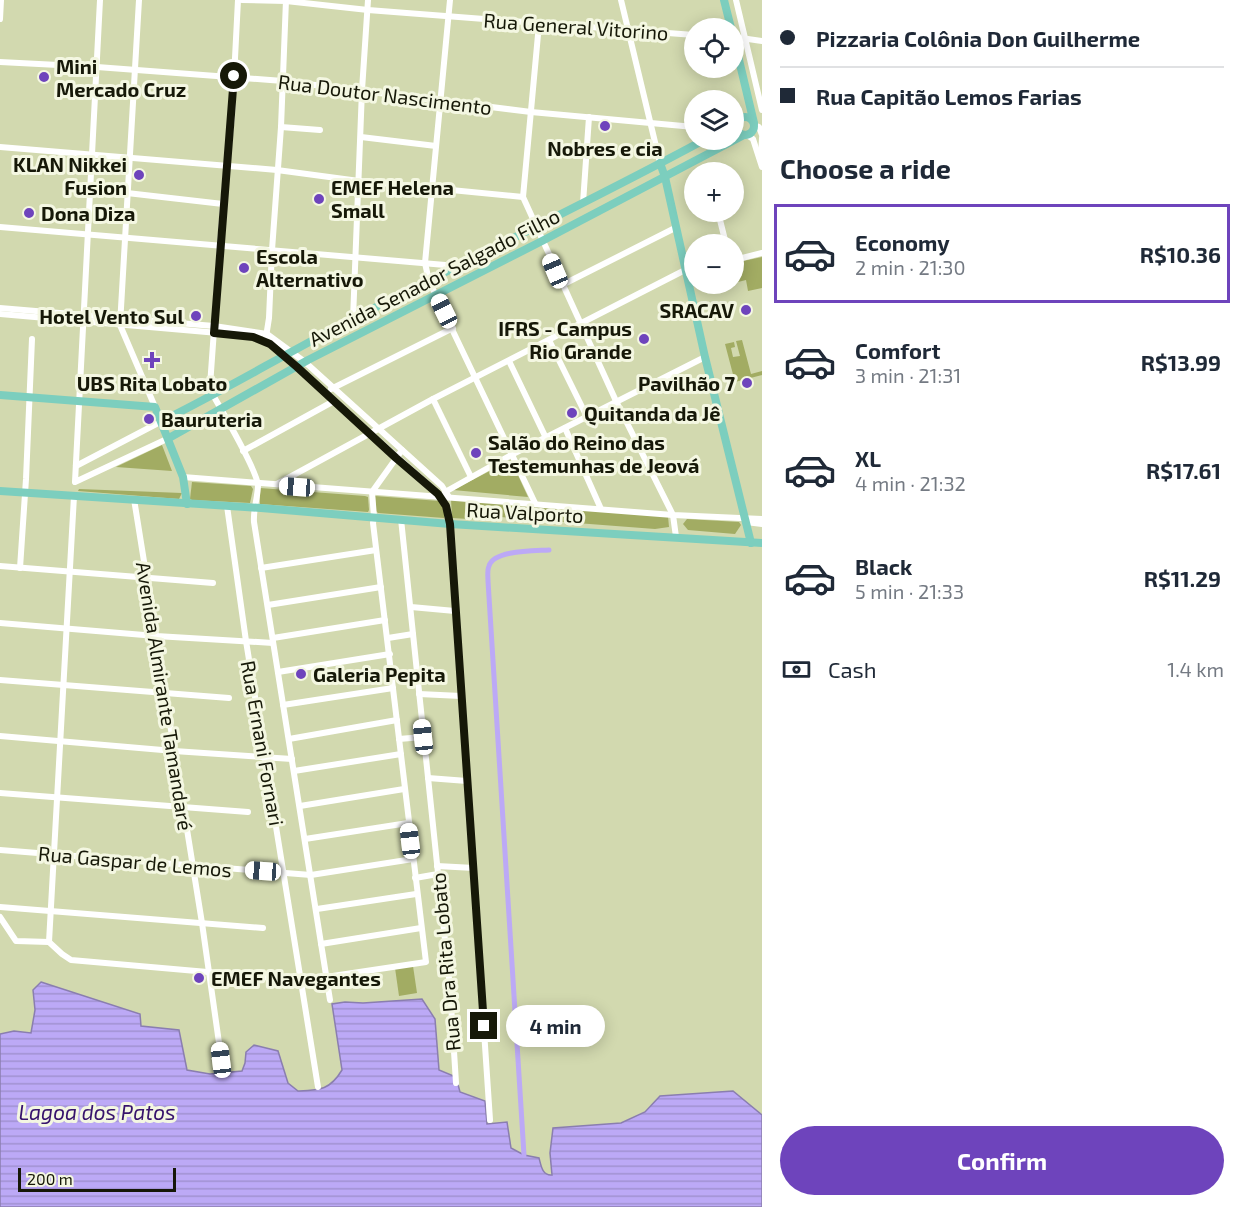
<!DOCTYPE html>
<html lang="en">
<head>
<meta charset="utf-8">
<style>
	body { margin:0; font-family:"Exo 2",sans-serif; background:#f6f6f7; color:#1f2937; height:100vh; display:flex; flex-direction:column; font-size:22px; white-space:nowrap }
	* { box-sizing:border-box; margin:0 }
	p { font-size:20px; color:#747a83 }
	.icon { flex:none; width:33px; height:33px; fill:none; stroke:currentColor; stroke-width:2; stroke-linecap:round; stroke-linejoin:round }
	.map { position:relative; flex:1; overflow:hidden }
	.panel { display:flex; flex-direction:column; background:#fff; width:480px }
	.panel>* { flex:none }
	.top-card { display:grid; align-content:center; height:132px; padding:0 18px; background:#fff }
	.controls { position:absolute; left:684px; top:18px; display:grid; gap:12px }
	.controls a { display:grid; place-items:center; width:60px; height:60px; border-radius:50%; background:#fff; box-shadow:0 3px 15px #0003; font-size:30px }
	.scale { position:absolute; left:18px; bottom:15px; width:158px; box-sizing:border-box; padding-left:6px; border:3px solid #161808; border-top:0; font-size:16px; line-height:21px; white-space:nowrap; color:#161808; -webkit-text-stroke:4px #f4f7e2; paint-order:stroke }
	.end { position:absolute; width:27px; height:27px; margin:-14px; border:8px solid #161808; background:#fff; box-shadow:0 0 0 3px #fff }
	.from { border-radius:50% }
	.bubble { position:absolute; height:42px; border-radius:21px; background:#fff; box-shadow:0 3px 15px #0003; font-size:20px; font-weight:700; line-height:42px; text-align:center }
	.car { position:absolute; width:18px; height:36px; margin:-18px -9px; border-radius:8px; box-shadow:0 0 4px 2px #0007; background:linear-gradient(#fff 24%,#345 0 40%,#fff 0 76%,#345 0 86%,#fff 0) }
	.top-card b { display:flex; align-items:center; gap:21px; height:57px; font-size:22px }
	.top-card b+b { border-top:2px solid #e0e1e3 }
	.top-card i { width:15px; height:15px; background:#1f2937 }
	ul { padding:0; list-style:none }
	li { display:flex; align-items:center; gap:18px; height:99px; margin:0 12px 9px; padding:0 6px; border:3px solid transparent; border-radius:0px }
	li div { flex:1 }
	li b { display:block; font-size:22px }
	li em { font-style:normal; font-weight:700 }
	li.current { border-color:#6e44bc }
	li>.icon { width:54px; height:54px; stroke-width:1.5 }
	h2 { padding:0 18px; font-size:27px; line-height:72px }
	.pay { display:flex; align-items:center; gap:15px; height:66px; padding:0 18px; font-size:22px }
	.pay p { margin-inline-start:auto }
	.cta { display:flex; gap:12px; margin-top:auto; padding:12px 18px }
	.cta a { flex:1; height:69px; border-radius:36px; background:#6e44bc; color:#fff; font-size:24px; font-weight:700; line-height:69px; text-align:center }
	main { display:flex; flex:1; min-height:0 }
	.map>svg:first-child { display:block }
</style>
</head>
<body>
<main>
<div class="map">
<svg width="762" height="1207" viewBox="0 0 762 1207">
	<defs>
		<pattern id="water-rules" width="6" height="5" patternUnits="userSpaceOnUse" patternTransform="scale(1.5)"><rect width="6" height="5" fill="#bca9f6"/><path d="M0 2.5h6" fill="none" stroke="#a191d1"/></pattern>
	</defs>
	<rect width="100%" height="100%" fill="#d2d9af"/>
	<g fill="#a2ac63">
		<path d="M762 257V288L748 291 746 280 734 283V263Z"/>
		<path d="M742 340 751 374 762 371V375L735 382 725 344 734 342 735 347 731 348 733 357 740 356 736 341Z"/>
		<path d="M162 445 172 471 116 467Z"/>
		<path d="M511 460 528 497 453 490Z"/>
		<path d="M192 482 251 486 253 489 250 503 192 500 190 499Z"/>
		<path d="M260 488 365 496 368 497 369 510 368 512 260 504Z"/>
		<path d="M79 489 182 493 179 499 78 491Z"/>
		<path d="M375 496 439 501 441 502 445 515 444 518 378 513 376 511Z"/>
		<path d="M451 499 668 516 669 527 655 529 487 516 485 520 452 518Z"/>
		<path d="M687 519 739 522 741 525 735 534 688 530 683 524Z"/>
		<path d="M413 966 417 993 399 996 395 968Z"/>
	</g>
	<path fill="url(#water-rules)" stroke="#8a7eaf" stroke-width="1.5" d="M41 982 140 1014 141 1026 179 1030 187 1070 210 1074 242 1071 245 1063 246 1052 254 1045 278 1051 288 1083 298 1091C320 1090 330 1090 342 1070L332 1004 345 1002 363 1003 422 999 435 1019 439 1070 456 1077 460 1092 485 1101 487 1124 507 1122 511 1148 524 1155 539 1158C541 1165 542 1176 552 1175L550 1153 553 1128 621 1123 645 1112 660 1096 733 1091 762 1115V1207H0V1034L14 1031 31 1033 35 1010 33 990Z"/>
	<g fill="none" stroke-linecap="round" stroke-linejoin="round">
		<path stroke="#bca9f6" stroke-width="5" d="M524 1155 488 581C488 577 487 570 489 566 494 550 534 551 549 550"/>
		<g stroke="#fff" stroke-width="6">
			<path d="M100 0 75 482 169 438"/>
			<path d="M139 0 120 325 155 407"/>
			<path d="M238 0 232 116 223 204 210 386 213 395C223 413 256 468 258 485 258 497 253 509 254 522L330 1000"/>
			<path d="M242 0 286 1 368 10 694 35"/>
			<path d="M450 0 425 263 429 281 535 503"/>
			<path d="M621 0 660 163"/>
			<path d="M736 0 762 110"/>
			<path d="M0 19 1 0"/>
			<path d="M539 24 523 197 616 401 673 515 676 537"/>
			<path d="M734 37 762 41"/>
			<path d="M0 62 97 67 283 81 531 112 694 127"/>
			<path d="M754 125 759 127 762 135"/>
			<path d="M281 127 320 130"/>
			<path d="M747 135 753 139 762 167"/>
			<path d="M361 137 436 146"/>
			<path d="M0 147 277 170 359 181 523 197"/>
			<path d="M761 157 762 138"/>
			<path d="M127 193 223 204"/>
			<path d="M583 203 589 117"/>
			<path d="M718 212 726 244"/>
			<path d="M0 227 457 266"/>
			<path d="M734 260 762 253"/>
			<path d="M562 285 675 228"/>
			<path d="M0 308 214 326 267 334 305 362 442 486 449 497"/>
			<path d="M0 314 241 335 253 337 270 344 441 496 446 506 450 524 490 1120"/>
			<path d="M353 319 362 90 368 0"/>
			<path d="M266 337 269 318 272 250 281 127 286 0"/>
			<path d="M549 340 587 417"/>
			<path d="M509 361 546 438"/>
			<path d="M331 389 453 328"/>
			<path d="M433 399 471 477"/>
			<path d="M565 428 601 509"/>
			<path d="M243 451 334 401"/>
			<path d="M76 466 162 421"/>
			<path d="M183 477 673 515 762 519"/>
			<path d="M277 484 433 399 685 270 694 268"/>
			<path d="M445 492 513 454 705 357"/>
			<path d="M134 499 202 923 223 1071"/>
			<path d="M227 506 246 641 318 1087"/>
			<path d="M401 519 450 988 456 1083"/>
			<path d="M746 522 762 524"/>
			<path d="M0 566 213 583"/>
			<path d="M20 568 26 479 32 339"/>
			<path d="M261 568 376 550"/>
			<path d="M268 605 381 587"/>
			<path d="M411 607 455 611"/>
			<path d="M0 623 156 636 273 643"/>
			<path d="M273 638 385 620"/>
			<path d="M388 638 413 634"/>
			<path d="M278 672 390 654"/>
			<path d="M0 680 229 698"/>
			<path d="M419 694 461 696"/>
			<path d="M283 705 393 688"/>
			<path d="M0 736 174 751 292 759"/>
			<path d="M289 739 397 720"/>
			<path d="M399 739 423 737"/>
			<path d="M294 771 401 754"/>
			<path d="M428 778 467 781"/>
			<path d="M0 793 248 812"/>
			<path d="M300 806 404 789"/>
			<path d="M305 839 408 823"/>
			<path d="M0 850 311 875 413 859"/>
			<path d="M437 866 474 868"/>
			<path d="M415 878 438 874"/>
			<path d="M0 907 263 928"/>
			<path d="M317 909 416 894"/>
			<path d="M0 917 16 941 49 942"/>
			<path d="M49 942 74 496"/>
			<path d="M49 942 62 954 71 960 275 978"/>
			<path d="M321 944 421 928"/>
			<path d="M326 977 426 962 373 523 374 517 372 492 402 450"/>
		</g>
		<g stroke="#7ccebe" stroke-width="8">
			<path d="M724 0 731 28"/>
			<path d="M734 39 754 123"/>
			<circle cx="745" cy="126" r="9"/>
			<path d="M660 163 665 177 705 357 751 543"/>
			<path d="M0 395 155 407 183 477 187 504"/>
			<path d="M162 421C227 389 290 351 355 318 471 258 589 202 704 140"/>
			<path d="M169 438 308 360 542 241 744 135"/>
			<path d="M0 491 261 508 450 524 762 543"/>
		</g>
	</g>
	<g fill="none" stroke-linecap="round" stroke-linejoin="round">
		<path stroke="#161808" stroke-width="8" d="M234 76 214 333 253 337 270 344 297 367 396 458 438 494 446 506 450 524 484 1026"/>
	</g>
	<g fill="#6e44bc" stroke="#f4f7e2" stroke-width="2">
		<circle cx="44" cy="77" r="6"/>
		<circle cx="605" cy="126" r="6"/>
		<circle cx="139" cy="175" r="6"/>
		<circle cx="319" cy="199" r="6"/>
		<circle cx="29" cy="213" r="6"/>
		<circle cx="244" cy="268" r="6"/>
		<circle cx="746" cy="310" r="6"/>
		<circle cx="196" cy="316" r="6"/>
		<circle cx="644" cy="339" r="6"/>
		<path d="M149 351h6v6h6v6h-6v6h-6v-6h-6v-6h6z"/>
		<circle cx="747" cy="383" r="6"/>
		<circle cx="572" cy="413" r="6"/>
		<circle cx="149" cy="419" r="6"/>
		<circle cx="476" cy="453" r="6"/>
		<circle cx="301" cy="674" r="6"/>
		<circle cx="199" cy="978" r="6"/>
	</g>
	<g text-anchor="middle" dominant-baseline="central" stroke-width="6" stroke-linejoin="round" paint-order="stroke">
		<g font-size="20" fill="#161808" stroke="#f4f7e2">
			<text transform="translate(576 26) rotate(4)">Rua General Vitorino</text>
			<text transform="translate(385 94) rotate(7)">Rua Doutor Nascimento</text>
			<text transform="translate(434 277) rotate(-27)">Avenida Senador Salgado Filho</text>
			<text transform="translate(525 512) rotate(3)">Rua Valporto</text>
			<text transform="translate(165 696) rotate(81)">Avenida Almirante Tamandaré</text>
			<text transform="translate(263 743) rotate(80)">Rua Ernani Fornari</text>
			<text transform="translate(135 861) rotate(5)">Rua Gaspar de Lemos</text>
			<text transform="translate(445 962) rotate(-95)">Rua Dra Rita Lobato</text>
		</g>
		<g font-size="20" font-weight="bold" fill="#161808" stroke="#f4f7e2" text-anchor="start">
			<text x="56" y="66">Mini<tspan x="56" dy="23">Mercado Cruz</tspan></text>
			<text x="605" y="148" text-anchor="middle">Nobres e cia</text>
			<text x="127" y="164" text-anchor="end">KLAN Nikkei<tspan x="127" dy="23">Fusion</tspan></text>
			<text x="331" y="187">EMEF Helena<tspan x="331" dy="23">Small</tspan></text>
			<text x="41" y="213">Dona Diza</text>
			<text x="256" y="256">Escola<tspan x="256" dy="23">Alternativo</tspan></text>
			<text x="734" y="310" text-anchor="end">SRACAV</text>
			<text x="184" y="316" text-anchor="end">Hotel Vento Sul</text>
			<text x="632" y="328" text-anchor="end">IFRS - Campus<tspan x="632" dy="23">Rio Grande</tspan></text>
			<text x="152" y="383" text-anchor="middle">UBS Rita Lobato</text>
			<text x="735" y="383" text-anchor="end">Pavilhão 7</text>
			<text x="584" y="413">Quitanda da Jê</text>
			<text x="161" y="419">Bauruteria</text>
			<text x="488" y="442">Salão do Reino das<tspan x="488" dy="23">Testemunhas de Jeová</tspan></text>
			<text x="313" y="674">Galeria Pepita</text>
			<text x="211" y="978">EMEF Navegantes</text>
		</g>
		<g font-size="21" font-style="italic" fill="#37136c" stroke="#f4f7e2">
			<text x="97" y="1111">Lagoa dos Patos</text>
		</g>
	</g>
</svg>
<div class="controls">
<a><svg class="icon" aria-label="locate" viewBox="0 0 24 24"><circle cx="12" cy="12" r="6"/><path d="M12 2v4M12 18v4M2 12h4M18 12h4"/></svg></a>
<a><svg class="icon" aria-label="layers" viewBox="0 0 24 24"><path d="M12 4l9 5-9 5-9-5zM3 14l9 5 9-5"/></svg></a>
<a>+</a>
<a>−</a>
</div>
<div class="scale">200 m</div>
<i class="end from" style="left:234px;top:76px"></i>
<i class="end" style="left:484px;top:1026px"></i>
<div class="bubble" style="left:506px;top:1005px;width:99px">4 min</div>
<i class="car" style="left:555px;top:271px;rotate:337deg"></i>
<i class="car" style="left:444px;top:311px;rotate:334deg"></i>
<i class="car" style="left:297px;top:487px;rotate:274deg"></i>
<i class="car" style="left:423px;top:737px;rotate:354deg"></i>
<i class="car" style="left:410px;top:841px;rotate:353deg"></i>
<i class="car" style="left:263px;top:871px;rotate:274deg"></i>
<i class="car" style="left:221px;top:1060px;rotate:353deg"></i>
</div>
<section class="panel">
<div class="top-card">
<b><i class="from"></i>Pizzaria Colônia Don Guilherme</b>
<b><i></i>Rua Capitão Lemos Farias</b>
</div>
<h2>Choose a ride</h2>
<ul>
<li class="current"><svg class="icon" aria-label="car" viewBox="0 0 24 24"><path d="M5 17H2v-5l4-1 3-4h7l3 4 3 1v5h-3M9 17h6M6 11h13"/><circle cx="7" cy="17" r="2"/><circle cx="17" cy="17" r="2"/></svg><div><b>Economy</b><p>2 min · 21:30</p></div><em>R$10.36</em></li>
<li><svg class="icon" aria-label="car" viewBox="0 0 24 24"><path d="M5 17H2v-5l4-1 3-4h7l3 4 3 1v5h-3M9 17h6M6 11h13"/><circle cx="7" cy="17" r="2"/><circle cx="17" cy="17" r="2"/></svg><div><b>Comfort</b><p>3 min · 21:31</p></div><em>R$13.99</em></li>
<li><svg class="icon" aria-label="car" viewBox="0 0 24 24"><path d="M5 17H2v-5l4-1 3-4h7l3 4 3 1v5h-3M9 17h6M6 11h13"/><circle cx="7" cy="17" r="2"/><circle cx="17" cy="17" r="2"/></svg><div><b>XL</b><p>4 min · 21:32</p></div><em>R$17.61</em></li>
<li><svg class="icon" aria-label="car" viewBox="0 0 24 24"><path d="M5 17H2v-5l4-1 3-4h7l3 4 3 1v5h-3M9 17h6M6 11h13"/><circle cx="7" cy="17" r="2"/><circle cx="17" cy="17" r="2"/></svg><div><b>Black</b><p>5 min · 21:33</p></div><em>R$11.29</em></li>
</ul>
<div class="pay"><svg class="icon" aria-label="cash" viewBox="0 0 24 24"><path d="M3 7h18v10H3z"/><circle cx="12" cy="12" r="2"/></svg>Cash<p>1.4 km</p></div>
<div class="cta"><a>Confirm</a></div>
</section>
</main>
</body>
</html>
